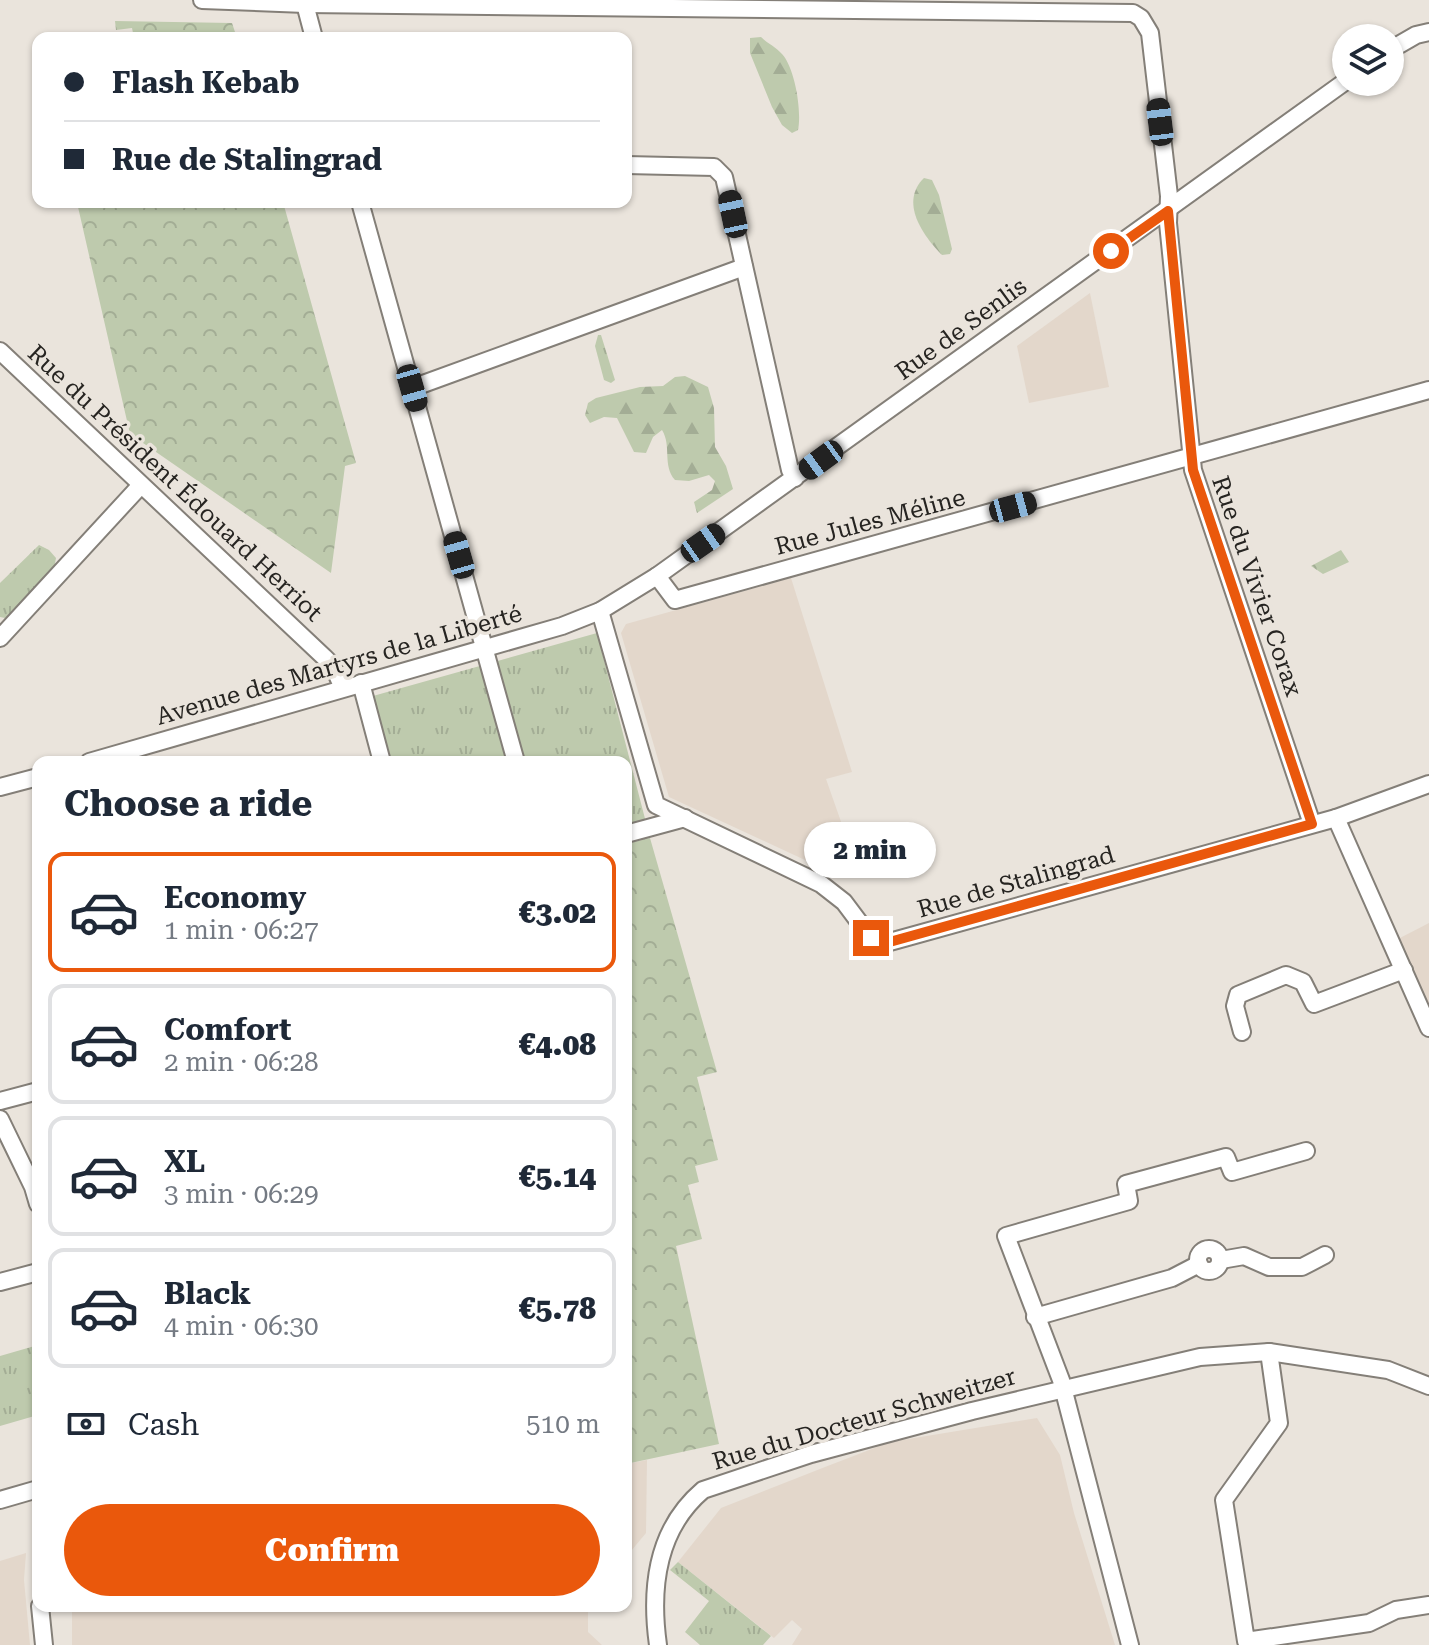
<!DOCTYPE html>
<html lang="en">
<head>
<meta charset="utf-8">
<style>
	body { margin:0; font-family:"Roboto Serif",serif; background:#f2f2f3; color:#1f2937; height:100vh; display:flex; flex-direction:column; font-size:30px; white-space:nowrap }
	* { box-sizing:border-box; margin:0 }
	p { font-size:26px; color:#747a83 }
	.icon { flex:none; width:44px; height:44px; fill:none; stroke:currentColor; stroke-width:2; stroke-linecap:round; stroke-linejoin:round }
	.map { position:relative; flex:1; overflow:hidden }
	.drawer { position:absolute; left:32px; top:756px; width:600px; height:856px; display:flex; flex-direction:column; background:#fff; border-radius:16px; box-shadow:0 2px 6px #0004 }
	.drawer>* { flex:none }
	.hud { position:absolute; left:32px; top:32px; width:600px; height:176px; border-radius:16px; box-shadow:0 2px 6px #0004; display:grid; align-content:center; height:176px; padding:0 32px; background:#fff }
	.tools { position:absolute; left:1332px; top:24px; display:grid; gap:16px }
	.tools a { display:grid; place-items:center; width:72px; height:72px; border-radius:50%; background:#fff; box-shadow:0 2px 6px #0004; font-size:40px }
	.end { position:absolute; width:36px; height:36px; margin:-18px; border:10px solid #ea580c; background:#fff; box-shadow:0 0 0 4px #fff }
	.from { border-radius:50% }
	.bubble { position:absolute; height:56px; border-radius:28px; background:#fff; box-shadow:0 2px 6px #0004; font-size:26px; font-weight:800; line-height:56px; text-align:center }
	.car { position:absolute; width:24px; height:48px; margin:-24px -12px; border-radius:10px; box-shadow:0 0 6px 2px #0007; background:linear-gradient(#222 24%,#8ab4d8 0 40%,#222 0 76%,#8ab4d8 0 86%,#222 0) }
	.hud b { display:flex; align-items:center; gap:28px; height:76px; font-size:30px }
	.hud b+b { border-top:2px solid #e0e1e3 }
	.hud i { width:20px; height:20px; background:#1f2937 }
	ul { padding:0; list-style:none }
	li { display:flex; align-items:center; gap:24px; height:120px; margin:0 16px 12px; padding:0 16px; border:4px solid #e0e1e3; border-radius:16px }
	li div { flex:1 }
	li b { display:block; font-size:30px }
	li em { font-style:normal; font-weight:800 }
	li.active { border-color:#ea580c }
	li>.icon { width:72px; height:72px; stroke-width:1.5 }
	h2 { padding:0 32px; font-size:36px; line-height:96px }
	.pay { display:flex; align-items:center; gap:20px; height:88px; padding:0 32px; font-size:30px }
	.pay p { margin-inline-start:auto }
	.cta { display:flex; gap:16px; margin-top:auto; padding:16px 32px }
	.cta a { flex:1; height:92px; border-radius:48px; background:#ea580c; color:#fff; font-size:32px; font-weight:800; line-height:92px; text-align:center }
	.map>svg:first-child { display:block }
</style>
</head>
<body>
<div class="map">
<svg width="1429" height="1645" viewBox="0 0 1429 1645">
	<defs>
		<pattern id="grass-tufts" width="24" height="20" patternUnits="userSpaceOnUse" patternTransform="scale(2)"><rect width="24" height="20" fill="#becaad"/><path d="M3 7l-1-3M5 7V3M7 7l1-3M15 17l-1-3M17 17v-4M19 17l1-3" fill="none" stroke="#a3ad95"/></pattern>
		<pattern id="forest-firs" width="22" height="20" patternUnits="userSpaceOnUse" patternTransform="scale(2)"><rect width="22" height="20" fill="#becaad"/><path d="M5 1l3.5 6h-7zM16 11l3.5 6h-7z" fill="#a3ad95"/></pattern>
		<pattern id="park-crowns" width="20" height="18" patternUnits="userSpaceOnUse" patternTransform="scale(2)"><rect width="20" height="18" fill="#becaad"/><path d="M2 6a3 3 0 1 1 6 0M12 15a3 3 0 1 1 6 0" fill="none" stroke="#a3ad95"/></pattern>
	</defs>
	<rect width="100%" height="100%" fill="#eae4dc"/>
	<g fill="#e3d7cb">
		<path d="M1090 293 1109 387 1029 403 1017 346Z"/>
		<path d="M791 578 852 772 826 779 858 870 840 877 831 852 826 854 820 867 669 797 621 633 626 624Z"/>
		<path d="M1429 923V1009L1398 939Z"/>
		<path d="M1037 1418 1060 1455 1074 1513 1115 1645H792L802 1629 792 1620 774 1638 678 1562 721 1508 825 1467 890 1442Z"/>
		<path d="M647 1460 646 1533 626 1557V1464Z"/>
		<path d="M26 1553 24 1580 30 1645H0V1561Z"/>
		<path d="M72 1606H588V1632L602 1645H72Z"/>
	</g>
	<g fill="url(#grass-tufts)">
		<path d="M598 335H601L615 380 611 383 604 380 595 346Z"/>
		<path d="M39 545 49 550 56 558 54 569 13 613 5 618 0 617V583Z"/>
		<path d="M597 633 650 838 626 844V762H392L373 696Z"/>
		<path d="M38 1345V1415L0 1426V1356Z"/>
		<path d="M678 1562 771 1636 763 1645H700L685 1632 709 1601 670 1570Z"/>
	</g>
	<g fill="url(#forest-firs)">
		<path d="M761 37C767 43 776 47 782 54 795 68 802 112 798 130L792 133 782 125 772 107 750 53V38Z"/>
		<path d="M924 178 932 180 939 195 952 249 950 254 942 255C923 236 899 202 924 178Z"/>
		<path d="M685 376 708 387 714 408 715 447 726 466 733 489 697 513 694 502 712 490 715 481 709 475 689 481 675 480C662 465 672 446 662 430L653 437 646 453 634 452 617 418 604 417 590 423 585 415 588 403 596 398 640 387 663 386 675 377Z"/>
	</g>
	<g fill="url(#park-crowns)">
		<path d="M115 21 232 23 237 38H134L132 28 116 30Z"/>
		<path d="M100 202H283L356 463 345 466 331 573 130 434 78 207Z"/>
		<path d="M1341 550 1349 562 1323 574 1311 566Z"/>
		<path d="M650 838 717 1072 697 1077 718 1160 695 1166 699 1182 688 1185 702 1239 676 1246 719 1444 626 1464V844Z"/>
	</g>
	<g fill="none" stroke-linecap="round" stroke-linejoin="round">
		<g stroke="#847f78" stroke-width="20">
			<g id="minor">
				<path d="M202 0 305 4 1133 13 1141 18 1150 33 1169 196 1168 223 1193 470 1312 824"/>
				<path d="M305 4 314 38"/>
				<path d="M1390 50 1416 35 1429 32"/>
				<path d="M626 165 714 167 724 177 790 470 795 478"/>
				<path d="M360 202 516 762"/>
				<path d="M0 351 324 657 333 666 343 688"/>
				<path d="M412 388 744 267"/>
				<path d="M657 576 675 600 1429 390"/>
				<path d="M600 611 656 805 821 884 844 902 871 938 886 943 1336 818 1429 784"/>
				<path d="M0 638 141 485"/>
				<path d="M361 683 382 762"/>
				<path d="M89 762 562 626 600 611 657 576 1346 81"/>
				<path d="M0 787 38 777"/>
				<path d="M1336 818 1429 1028"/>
				<path d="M626 834 685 818"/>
				<path d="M1242 1032 1235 1006 1238 995 1286 975 1303 982 1314 1004 1404 970"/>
				<path d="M0 1101 38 1091"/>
				<path d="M0 1119 33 1187 38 1204"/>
				<circle cx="1209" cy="1260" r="11"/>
				<path d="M1221 1260 1244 1256 1269 1267H1302L1325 1255"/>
				<path d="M0 1282 38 1272"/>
				<path d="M1035 1317 1172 1278 1199 1264"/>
				<path d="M1269 1352 1279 1423 1224 1500 1246 1641 1369 1623 1396 1610 1429 1605"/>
				<path d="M0 1500 38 1489"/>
				<path d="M40 1606 44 1645"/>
				<path d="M658 1645C650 1588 657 1529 703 1490L811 1454 972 1411 1200 1357 1269 1352 1388 1370 1429 1386"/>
				<path d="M1130 1645 1061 1380 1006 1236 1129 1201 1126 1184 1226 1157 1232 1172 1306 1151"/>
			</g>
		</g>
		<use href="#minor" stroke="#fff" stroke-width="16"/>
	</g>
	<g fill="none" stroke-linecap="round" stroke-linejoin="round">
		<path stroke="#ea580c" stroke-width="10" d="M871 938 886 943 1312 824 1193 470 1168 211 1111 251"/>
	</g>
	<g text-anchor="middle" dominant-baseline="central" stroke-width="7" stroke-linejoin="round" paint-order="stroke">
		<g font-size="24" fill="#262421" stroke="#eae4dc">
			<text transform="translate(961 329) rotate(-36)">Rue de Senlis</text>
			<text transform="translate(175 483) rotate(43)">Rue du Président Édouard Herriot</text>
			<text transform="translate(870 522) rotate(-15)">Rue Jules Méline</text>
			<text transform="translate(1257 586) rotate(71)">Rue du Vivier Corax</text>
			<text transform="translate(339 665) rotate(-16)">Avenue des Martyrs de la Liberté</text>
			<text transform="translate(1016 882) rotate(-16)">Rue de Stalingrad</text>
			<text transform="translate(864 1419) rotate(-16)">Rue du Docteur Schweitzer</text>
		</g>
	</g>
</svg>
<div class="tools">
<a><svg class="icon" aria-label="layers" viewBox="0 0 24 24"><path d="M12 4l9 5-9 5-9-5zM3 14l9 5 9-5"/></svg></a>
</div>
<i class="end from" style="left:1111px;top:251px"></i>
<i class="end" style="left:871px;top:938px"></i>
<div class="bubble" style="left:804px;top:822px;width:132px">2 min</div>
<i class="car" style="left:1160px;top:122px;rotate:353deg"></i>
<i class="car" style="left:733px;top:214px;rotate:348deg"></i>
<i class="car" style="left:412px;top:388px;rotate:164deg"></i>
<i class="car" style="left:821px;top:460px;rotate:234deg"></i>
<i class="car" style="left:1013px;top:507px;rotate:75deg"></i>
<i class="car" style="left:703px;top:543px;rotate:55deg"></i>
<i class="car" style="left:459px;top:555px;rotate:344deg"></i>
<div class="hud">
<b><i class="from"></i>Flash Kebab</b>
<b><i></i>Rue de Stalingrad</b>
</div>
<section class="drawer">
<h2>Choose a ride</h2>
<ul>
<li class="active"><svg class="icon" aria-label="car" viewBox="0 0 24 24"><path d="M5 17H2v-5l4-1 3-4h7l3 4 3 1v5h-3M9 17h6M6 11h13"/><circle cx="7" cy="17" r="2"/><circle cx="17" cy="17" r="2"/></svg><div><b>Economy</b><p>1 min · 06:27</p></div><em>€3.02</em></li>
<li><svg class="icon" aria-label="car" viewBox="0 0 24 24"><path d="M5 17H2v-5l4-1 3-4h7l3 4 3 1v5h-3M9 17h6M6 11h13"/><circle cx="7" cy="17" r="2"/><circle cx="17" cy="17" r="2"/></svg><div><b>Comfort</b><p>2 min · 06:28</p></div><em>€4.08</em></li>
<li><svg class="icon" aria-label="car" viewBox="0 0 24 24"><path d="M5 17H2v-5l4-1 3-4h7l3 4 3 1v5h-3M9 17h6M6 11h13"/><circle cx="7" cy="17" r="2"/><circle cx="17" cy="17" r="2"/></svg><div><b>XL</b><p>3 min · 06:29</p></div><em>€5.14</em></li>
<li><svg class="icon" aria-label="car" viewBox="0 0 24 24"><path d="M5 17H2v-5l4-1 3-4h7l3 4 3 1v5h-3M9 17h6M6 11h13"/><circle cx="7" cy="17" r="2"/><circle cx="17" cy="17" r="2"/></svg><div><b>Black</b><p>4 min · 06:30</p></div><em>€5.78</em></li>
</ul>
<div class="pay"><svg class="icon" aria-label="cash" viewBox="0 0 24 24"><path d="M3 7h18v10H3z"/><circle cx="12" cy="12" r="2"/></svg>Cash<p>510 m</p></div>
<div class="cta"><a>Confirm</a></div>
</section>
</div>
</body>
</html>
